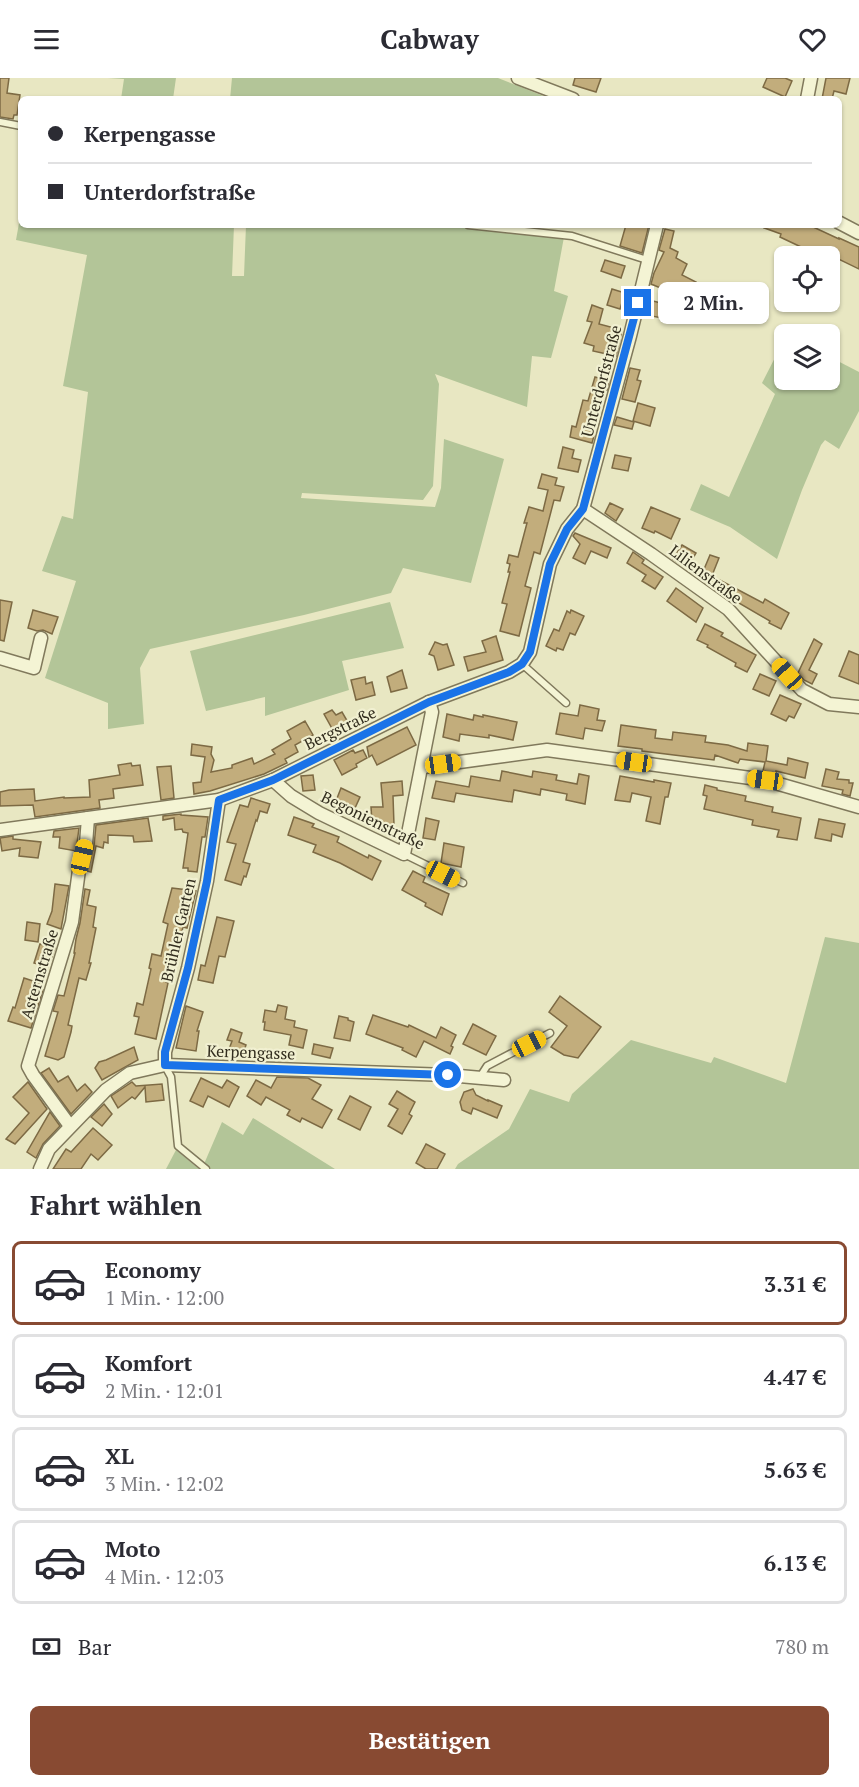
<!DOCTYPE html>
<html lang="de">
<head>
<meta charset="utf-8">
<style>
	body { margin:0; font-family:"PT Serif",serif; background:#f7f7f7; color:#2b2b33; height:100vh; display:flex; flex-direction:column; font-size:22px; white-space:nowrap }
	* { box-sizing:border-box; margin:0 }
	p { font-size:20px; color:#7c7c81 }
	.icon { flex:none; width:33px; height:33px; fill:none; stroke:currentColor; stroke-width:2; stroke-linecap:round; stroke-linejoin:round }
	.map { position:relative; height:1091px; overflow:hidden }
	.sheet { display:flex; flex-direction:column; background:#fff; flex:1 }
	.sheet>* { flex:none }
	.banner { position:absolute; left:18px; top:18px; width:824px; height:132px; border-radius:9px; box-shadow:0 2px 4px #0004; display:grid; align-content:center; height:132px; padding:0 30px; background:#fff }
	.buttons { position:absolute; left:774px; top:168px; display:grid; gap:12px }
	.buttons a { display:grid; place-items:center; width:66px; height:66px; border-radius:9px; background:#fff; box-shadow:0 2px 4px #0004; font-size:30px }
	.end { position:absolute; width:27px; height:27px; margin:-14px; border:8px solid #1a73e8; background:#fff; box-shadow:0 0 0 3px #fff }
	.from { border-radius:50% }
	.bubble { position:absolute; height:42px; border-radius:9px; background:#fff; box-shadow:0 2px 4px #0004; font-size:20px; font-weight:700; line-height:42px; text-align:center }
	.car { position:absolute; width:18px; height:36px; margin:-18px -9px; border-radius:8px; box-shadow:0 0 4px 2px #0007; background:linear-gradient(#f5c518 24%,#345 0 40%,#f5c518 0 76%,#345 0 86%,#f5c518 0) }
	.banner b { display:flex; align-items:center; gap:21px; height:57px; font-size:22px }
	.banner b+b { border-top:2px solid #e1e1e2 }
	.banner i { width:15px; height:15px; background:#2b2b33 }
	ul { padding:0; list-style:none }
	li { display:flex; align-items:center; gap:18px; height:84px; margin:0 12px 9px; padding:0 18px; border:3px solid #e1e1e2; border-radius:9px }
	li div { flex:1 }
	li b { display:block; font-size:22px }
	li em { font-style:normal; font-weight:700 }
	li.current { border-color:#884a32 }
	li>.icon { width:54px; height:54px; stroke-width:1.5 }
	h2 { padding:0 30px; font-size:27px; line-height:72px }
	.pay { display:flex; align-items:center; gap:15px; height:66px; padding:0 30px; font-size:22px }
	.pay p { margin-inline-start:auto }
	.primary-button { display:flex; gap:12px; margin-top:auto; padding:12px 30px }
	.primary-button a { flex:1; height:69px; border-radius:9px; background:#884a32; color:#fff; font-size:24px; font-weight:700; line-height:69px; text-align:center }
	header { display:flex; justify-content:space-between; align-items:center; height:78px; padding:0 30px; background:#fff; font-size:27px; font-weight:700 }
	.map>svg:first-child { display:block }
</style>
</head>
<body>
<header><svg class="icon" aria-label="menu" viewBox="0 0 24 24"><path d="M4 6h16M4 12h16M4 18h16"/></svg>Cabway<svg class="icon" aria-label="heart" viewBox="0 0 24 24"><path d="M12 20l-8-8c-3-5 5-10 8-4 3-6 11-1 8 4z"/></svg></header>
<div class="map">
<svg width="859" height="1091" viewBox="0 0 859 1091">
	<rect width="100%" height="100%" fill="#e8e7c2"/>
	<g fill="#b3c598">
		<path d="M108 0H176L173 21H121L124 1Z"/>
		<path d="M232 0H498L546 19 545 21H230Z"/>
		<path d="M21 134V147H234L232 198H244L246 147H425L452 149 454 147H522L521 156 564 159 554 213 568 218 551 280 532 278 527 329 435 296 439 306 433 408 423 422 302 415 301 420 435 429 441 410 444 361 504 381 471 505 403 490 391 515 304 537 150 571 140 590 144 646 108 651V625L45 600 76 503 42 493 62 438 73 441 88 314 63 308 87 177 16 162Z"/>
		<path d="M784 262V302H830V279L859 294V333L839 371 825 362 821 367 802 412 777 481 730 449 690 432 701 406 729 419 775 316 762 305Z"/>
		<path d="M390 524 404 570 342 583 349 612 265 638V619L206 633 190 573Z"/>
		<path d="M825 859 859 865V1091H455L458 1086 509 1051 530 1011 569 1024 572 1016 631 962 711 985 714 979 786 1005Z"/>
		<path d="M253 1040 335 1091H211L204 1086 222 1044 243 1057Z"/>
		<path d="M176 1072 199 1091H166Z"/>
	</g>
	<g fill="#c2ad7c" stroke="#7d6a44" stroke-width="1.5">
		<path d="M0 0H9L7 15 20 17 17 37H14L13 41 0 39Z"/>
		<path d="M575 0H601L596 14 573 7Z"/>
		<path d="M767 0H785L792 3 785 19 763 9Z"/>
		<path d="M826 0H850L846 16 834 13 832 21H822Z"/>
		<path d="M626 147H649L642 175 620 168Z"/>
		<path d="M760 147H809L839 161V160L859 169V191L824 174 820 178 780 159 781 156 759 148Z"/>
		<path d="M665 151 674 153 670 170 678 174 676 180 687 186 682 197 696 204 687 221 651 206 654 195 664 174 659 172Z"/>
		<path d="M605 182 625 188 621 200 601 193Z"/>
		<path d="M612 211 625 215 620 231 607 227Z"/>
		<path d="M649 222 665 226 662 240 646 237Z"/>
		<path d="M592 227 603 231 599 246 622 252 616 278 593 273 594 268 584 265 592 244 587 243Z"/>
		<path d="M630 290 640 292 637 302 641 303 635 324 622 321Z"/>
		<path d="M595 299 609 303 607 312 602 311 591 353 595 354 592 365 570 359 572 348 576 349 583 322 588 323Z"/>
		<path d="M638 325 655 330 650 348 633 343Z"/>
		<path d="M617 339 634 344 632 351 614 347Z"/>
		<path d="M563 369 574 372 572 380 581 382 578 394 558 390Z"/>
		<path d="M615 377 631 380 628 393 612 390Z"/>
		<path d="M542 396 557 400 555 407 564 409 560 423 554 422 540 476 534 474 525 508 531 510 519 558 500 553 507 526 502 525 510 494H508L510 486 507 485 509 477 518 479 527 445H524L529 429 543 433 548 412 538 410Z"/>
		<path d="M610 425 623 431 616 443 605 435Z"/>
		<path d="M651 429 680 441 671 461 655 453 654 455 642 450Z"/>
		<path d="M575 455 611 470 607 480 591 473 585 486 573 480 580 466 573 458Z"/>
		<path d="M682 467 696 475 687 490 673 481Z"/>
		<path d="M633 474 644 482 642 485 663 499 655 511 642 503 646 497 627 485Z"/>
		<path d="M710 477 719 480 711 500 702 496Z"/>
		<path d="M712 498 763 525 765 521 789 535 781 551 769 545 770 543 708 507Z"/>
		<path d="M676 510 703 530 696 544 667 523Z"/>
		<path d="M0 522 12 524 4 563 0 562Z"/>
		<path d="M33 532 58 539 52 556 43 552 37 553 28 550Z"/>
		<path d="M571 532 584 538 575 557 570 555 563 572 557 570 556 573 546 568 554 551 559 553 567 533 570 535Z"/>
		<path d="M705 546 723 555 721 558 756 577 747 594 735 588 736 585 707 569 708 567 697 562Z"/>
		<path d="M496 558 503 582 468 593 464 579 486 574 482 563Z"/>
		<path d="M814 561 822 566 809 592 817 596 812 606 804 602 798 595Z"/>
		<path d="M435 564 443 567 447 566 454 587 438 592 434 578 429 576Z"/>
		<path d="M849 573 859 577V606L839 598Z"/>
		<path d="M402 592 407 610 391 614 387 599Z"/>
		<path d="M760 596 776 603 769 618 753 611Z"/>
		<path d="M365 599 366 606 372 604 375 617 356 622 351 602Z"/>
		<path d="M780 617 801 626 794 640 789 638 786 643 771 636Z"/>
		<path d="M580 627 599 631 597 642 605 643 602 653 585 650 583 661 556 656 560 635 578 638Z"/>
		<path d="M332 632 336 637 342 634 349 646 334 654 324 636Z"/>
		<path d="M447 636 473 642 474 637 483 639V637L517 644 513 662 489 657V660L460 656 459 663 443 659Z"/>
		<path d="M305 643 313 657 295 667 298 674 285 681 287 685 264 696 210 713 194 716 193 705 201 704 205 679 191 677 192 666 212 669 211 676 214 682 211 694 232 690V687L252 680 254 686 275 676 272 672 291 661 287 653Z"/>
		<path d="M621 647 656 652 655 660 672 662 673 654 706 658 705 664 728 667 747 673 748 665 768 668 766 683 787 687 788 680 808 685 805 700 776 693V696L763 693 765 684 740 681 738 685 715 677 714 682 642 673V671L618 668Z"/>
		<path d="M407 649 416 667 377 687 372 677 369 679 367 669Z"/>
		<path d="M353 672 355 675 363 672 367 680 356 686 357 689 342 697 334 682Z"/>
		<path d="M131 685 132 688 140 687 143 707 113 711 114 720 99 722 100 730 35 739 33 727 0 728V714L9 712 34 711 35 723 64 719V720L90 719 89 702 120 697 118 687Z"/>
		<path d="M171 688 174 720 161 722 157 689Z"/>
		<path d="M826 691 839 694 837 701 849 702V705H853L850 718 842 716 843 712 822 708Z"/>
		<path d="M502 693 532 699 533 693 557 697 556 702 577 706 579 696 589 698 585 726 566 722 567 716 541 711 540 717 514 712 512 724 456 715 454 724 432 720 436 703 469 709 471 698 500 703Z"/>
		<path d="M313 697 315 712 303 713 301 698Z"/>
		<path d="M620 698 654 704V702L671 705 668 719H665L660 746 646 743 651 719 632 715 630 724 615 722Z"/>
		<path d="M402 703 403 717 393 718 394 747H382V744H372L371 729H383L381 705Z"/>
		<path d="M705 707 717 710V712L746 718 745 723 773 729 772 734 801 740 797 762 777 759 779 752 752 747 753 742 704 731 707 718 703 717Z"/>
		<path d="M341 710 360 719 355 730 353 729 350 735 334 728Z"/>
		<path d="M251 720 270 726 267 735 260 733 257 743 256 742 243 784 250 786 246 799 244 798 241 807 225 802 236 766 227 764 240 727 248 729Z"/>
		<path d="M181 736V737L208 739 205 759H202L197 794 188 793V790H183L188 755 183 754 182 751 175 752 174 740 163 742V738Z"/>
		<path d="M294 739 314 746 312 749 339 759 337 764 368 780 369 777 381 783 372 802 340 785 313 774 316 767 288 757Z"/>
		<path d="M148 740 152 763 134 764 133 758 108 757V765L104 764 103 770 96 768 91 794 87 793 94 768 96 747Z"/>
		<path d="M426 740 439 743 435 762 423 760Z"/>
		<path d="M819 741 845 746 842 759 832 756 831 763 815 760Z"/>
		<path d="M79 750 76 773 59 770 60 759H53L54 753Z"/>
		<path d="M13 758V761L41 764 38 780 19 778 20 770 2 773 0 760Z"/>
		<path d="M444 765 464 769 461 789 441 785Z"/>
		<path d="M413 793 425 799 423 804 449 816 442 837 425 828 426 825 402 812Z"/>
		<path d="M55 806 69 808 61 851 47 846 52 833Z"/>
		<path d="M172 810 196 813 187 850 183 849 178 869 173 868 166 904 168 905 156 961 135 956 139 939 134 938 137 925 143 927 151 891 149 890 152 876 161 878 168 846 163 844Z"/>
		<path d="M85 811 90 812 87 827 96 829 93 849 96 850 89 885H91L86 902 79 900 68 947 72 948 71 954 64 979 58 982 45 978 58 934 53 933 58 917 64 918 75 875H74L76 861 80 845Z"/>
		<path d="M217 839 234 843 225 879 219 878 213 905 198 902 201 887 205 888Z"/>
		<path d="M27 844 40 846 38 864 25 862Z"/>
		<path d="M40 866 55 870 48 889 34 885Z"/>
		<path d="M24 900 42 906 40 911 43 912 31 950 8 943 13 929 15 930Z"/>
		<path d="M560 918 601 949 578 980 564 977 551 969 567 948 549 934Z"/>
		<path d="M278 927 287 929 285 941 295 943 294 949 307 952 303 970 289 967 291 957 264 952 265 944H263L265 932 276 934Z"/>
		<path d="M186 928 203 934 197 953H199L196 973 176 970Z"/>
		<path d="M373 937 408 949 409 947 436 960 441 949 456 957 451 968 453 969 450 976 424 963 416 979 402 972 403 970 366 956Z"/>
		<path d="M339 938 348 940V942L354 944 350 963 334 960Z"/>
		<path d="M473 946 496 958 486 977 463 966Z"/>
		<path d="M231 951 242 955 239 964 246 967 242 979 228 974 232 963 227 962Z"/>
		<path d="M314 966 333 970 330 980 312 976Z"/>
		<path d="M134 969 138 982 102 1002 95 990 99 984 106 982Z"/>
		<path d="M49 990 58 1004 68 998 77 1013 85 1006 92 1014 71 1036 41 995Z"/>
		<path d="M277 999 308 1000 321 1007 312 1021 332 1032 322 1050 302 1040 300 1044 287 1037 290 1032 266 1019 261 1027 247 1018 256 1002 271 1010Z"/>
		<path d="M201 1000 222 1010 227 1002 239 1009 229 1029 208 1018 203 1029 190 1023Z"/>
		<path d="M28 1004 47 1031 15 1066 6 1061 29 1035 13 1019Z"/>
		<path d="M132 1004 136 1008 162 1006 164 1022 146 1024 145 1009 135 1021 132 1019 118 1030 111 1018Z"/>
		<path d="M473 1011 476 1017 488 1023V1022L502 1028 497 1040 473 1030 471 1036 462 1032 460 1024 464 1014Z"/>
		<path d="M397 1013 415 1024 409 1036 412 1038 402 1056 388 1048 398 1031 389 1026Z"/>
		<path d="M350 1018 371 1029 360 1052 338 1041Z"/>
		<path d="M104 1026 112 1036 102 1048 91 1039Z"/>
		<path d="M50 1034 60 1048 43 1066 36 1080 27 1074Z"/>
		<path d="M93 1050 112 1067 98 1082 91 1076 81 1091H53L66 1071 71 1074Z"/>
		<path d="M426 1066 445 1076 437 1091H426L416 1085Z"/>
	</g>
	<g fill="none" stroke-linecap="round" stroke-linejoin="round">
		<g stroke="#80795c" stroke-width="9">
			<g id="service">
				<path d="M0 44 21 48"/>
				<path d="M468 147 572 158 647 182"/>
				<path d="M522 586 566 625"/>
				<path d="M404 776 463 805"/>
				<path d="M165 988 171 999 178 1068 206 1091"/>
				<path d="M480 999 487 988 550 955"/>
			</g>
		</g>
		<g stroke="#80795c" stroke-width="15">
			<g id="minor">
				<path d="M518 0 573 21"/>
				<path d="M807 21 811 0"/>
				<path d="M838 144 859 155"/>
				<path d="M583 431 651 476 728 531 802 612 829 626 859 629"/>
				<path d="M0 580 34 590 41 560"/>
				<path d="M423 689 547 672 765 702 859 729"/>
				<path d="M273 702 291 718 319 735 404 776 432 634 429 624"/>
				<path d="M0 752 219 722 273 702 429 624 509 594 522 586 530 574 550 486 567 451 583 431 630 258 657 147"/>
				<path d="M165 987V974L188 890 207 803 219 722"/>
				<path d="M70 1048 33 997 28 988 72 844 79 792 86 766 88 740"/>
				<path d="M40 1091 49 1071 106 1012 130 995 165 987 448 997 504 1002"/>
			</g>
		</g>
		<use href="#service" stroke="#f4f4d4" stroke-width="6"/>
		<use href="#minor" stroke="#f4f4d4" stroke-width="12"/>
	</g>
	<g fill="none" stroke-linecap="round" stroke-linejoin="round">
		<path stroke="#1a73e8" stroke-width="8" d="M448 997 165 987V974L188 890 207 803 219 722 273 702 429 624 509 594 522 586 530 574 550 486 567 451 583 431 638 225"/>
	</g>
	<g text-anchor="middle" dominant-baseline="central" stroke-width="4.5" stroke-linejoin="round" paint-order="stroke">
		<g font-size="16" fill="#322d1e" stroke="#f1f0d1">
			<text transform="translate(601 303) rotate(-75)">Unterdorfstraße</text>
			<text transform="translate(706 496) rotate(37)">Lilienstraße</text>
			<text transform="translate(340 650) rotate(-26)">Bergstraße</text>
			<text transform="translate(373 742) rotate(26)">Begonienstraße</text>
			<text transform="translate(178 852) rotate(-77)">Brühler Garten</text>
			<text transform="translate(39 896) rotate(-73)">Asternstraße</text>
			<text transform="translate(251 974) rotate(2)">Kerpengasse</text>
		</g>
	</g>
</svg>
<div class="buttons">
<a><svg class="icon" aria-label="locate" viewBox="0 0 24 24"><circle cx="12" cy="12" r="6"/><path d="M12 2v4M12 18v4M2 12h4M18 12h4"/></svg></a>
<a><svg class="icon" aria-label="layers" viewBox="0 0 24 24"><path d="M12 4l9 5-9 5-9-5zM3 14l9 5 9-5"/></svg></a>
</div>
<i class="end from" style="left:448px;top:997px"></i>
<i class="end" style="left:638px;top:225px"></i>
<div class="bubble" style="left:658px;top:204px;width:111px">2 Min.</div>
<i class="car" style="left:787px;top:596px;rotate:318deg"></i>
<i class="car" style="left:634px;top:684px;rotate:278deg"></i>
<i class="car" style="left:443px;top:686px;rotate:82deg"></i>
<i class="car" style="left:765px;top:702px;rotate:278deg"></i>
<i class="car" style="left:82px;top:779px;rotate:13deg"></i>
<i class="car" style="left:443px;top:796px;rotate:117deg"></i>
<i class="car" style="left:529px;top:966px;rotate:63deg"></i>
<div class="banner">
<b><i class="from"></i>Kerpengasse</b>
<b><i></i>Unterdorfstraße</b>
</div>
</div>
<section class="sheet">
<h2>Fahrt wählen</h2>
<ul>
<li class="current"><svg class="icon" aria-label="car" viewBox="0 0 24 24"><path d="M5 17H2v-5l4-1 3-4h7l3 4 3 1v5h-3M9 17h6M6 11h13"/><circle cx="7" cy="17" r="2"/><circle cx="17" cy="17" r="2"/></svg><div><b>Economy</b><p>1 Min. · 12:00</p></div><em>3.31 €</em></li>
<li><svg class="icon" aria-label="car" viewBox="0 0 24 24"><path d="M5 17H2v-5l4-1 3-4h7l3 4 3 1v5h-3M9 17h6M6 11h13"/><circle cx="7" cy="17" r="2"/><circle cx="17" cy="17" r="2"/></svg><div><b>Komfort</b><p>2 Min. · 12:01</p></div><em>4.47 €</em></li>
<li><svg class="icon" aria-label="car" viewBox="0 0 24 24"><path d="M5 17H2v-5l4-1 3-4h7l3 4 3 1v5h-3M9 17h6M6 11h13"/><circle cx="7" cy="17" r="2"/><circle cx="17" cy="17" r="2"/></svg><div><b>XL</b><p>3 Min. · 12:02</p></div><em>5.63 €</em></li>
<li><svg class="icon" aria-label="car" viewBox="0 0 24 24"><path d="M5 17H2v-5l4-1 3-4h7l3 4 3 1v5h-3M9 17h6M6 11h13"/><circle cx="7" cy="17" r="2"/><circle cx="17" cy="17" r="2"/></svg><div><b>Moto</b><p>4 Min. · 12:03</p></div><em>6.13 €</em></li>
</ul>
<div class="pay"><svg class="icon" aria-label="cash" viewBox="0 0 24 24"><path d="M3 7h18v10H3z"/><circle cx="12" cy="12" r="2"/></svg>Bar<p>780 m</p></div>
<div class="primary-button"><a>Bestätigen</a></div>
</section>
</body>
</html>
